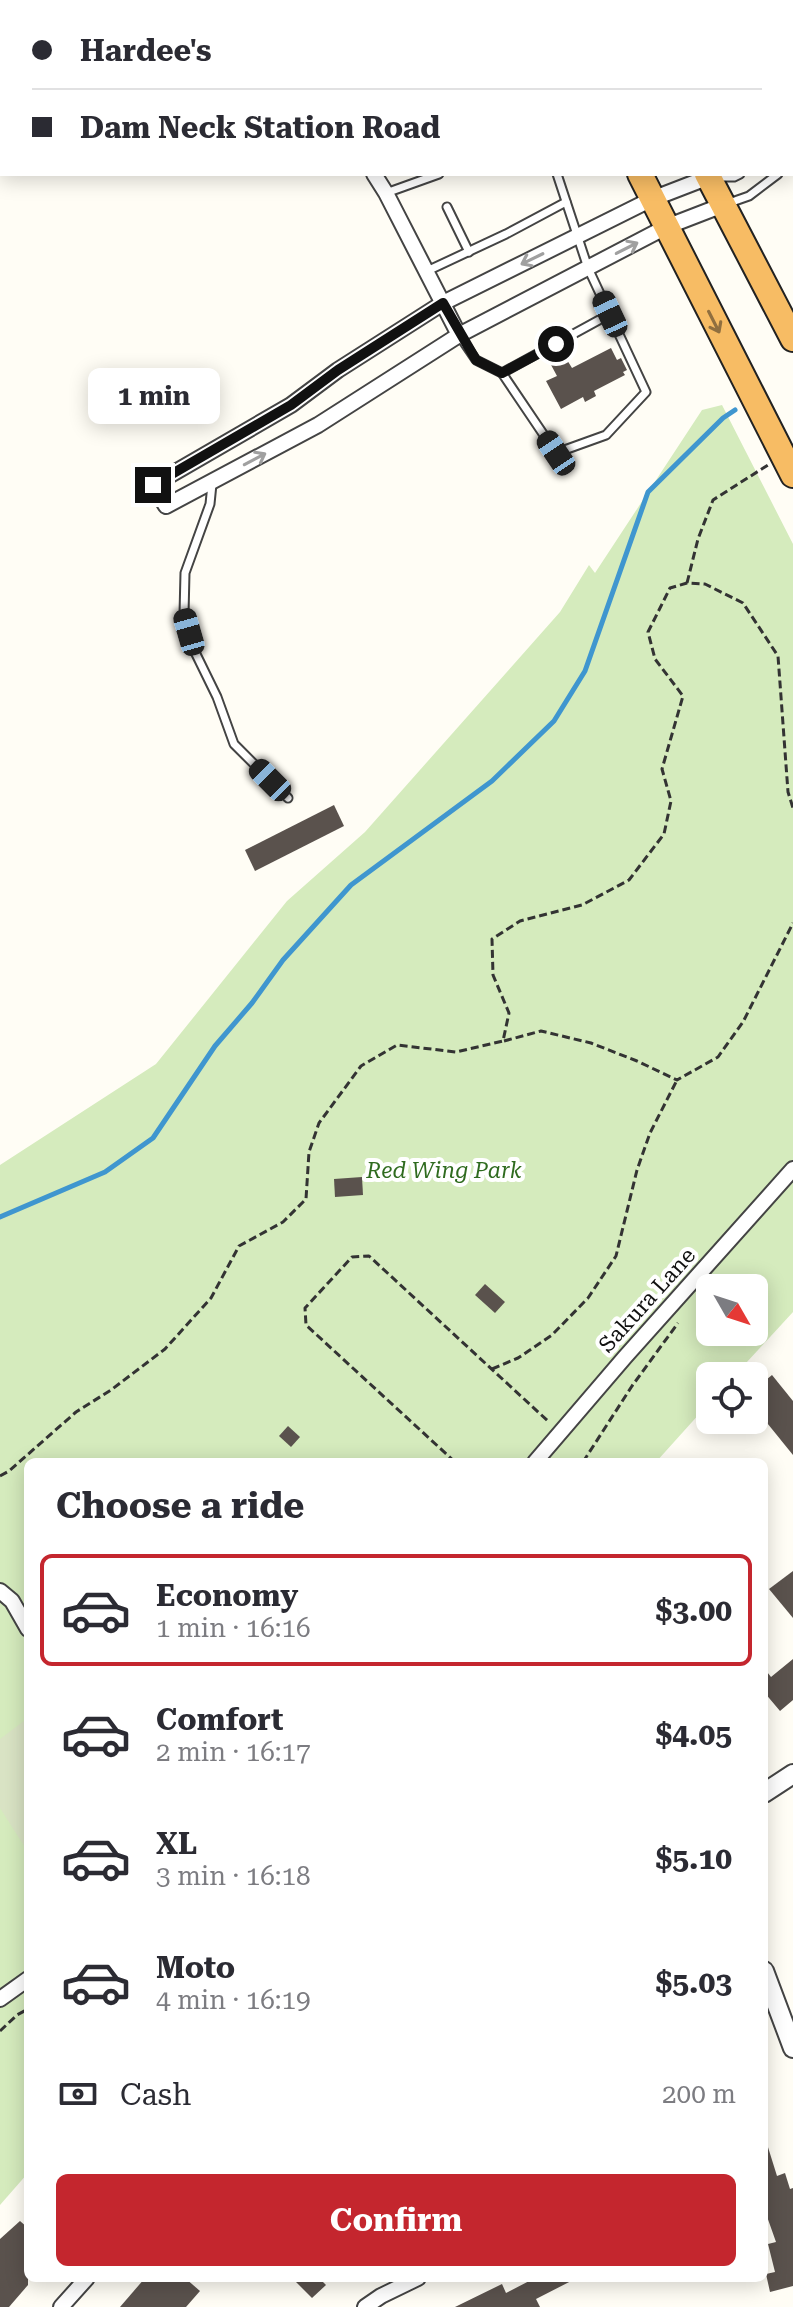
<!DOCTYPE html>
<html lang="en">
<head>
<meta charset="utf-8">
<style>
	body { margin:0; font-family:"Roboto Serif",serif; background:#f2f2f3; color:#2b2b33; height:100vh; display:flex; flex-direction:column; font-size:30px; white-space:nowrap }
	* { box-sizing:border-box; margin:0 }
	p { font-size:26px; color:#7c7c81 }
	.icon { flex:none; width:44px; height:44px; fill:none; stroke:currentColor; stroke-width:2; stroke-linecap:round; stroke-linejoin:round }
	.map { position:relative; flex:1; overflow:hidden }
	.drawer { position:absolute; left:24px; top:1458px; width:744px; height:824px; display:flex; flex-direction:column; background:#fff; border-radius:12px; box-shadow:0 4px 20px #0003 }
	.drawer>* { flex:none }
	.top-card { position:absolute; left:0px; top:0px; width:794px; height:176px; box-shadow:0 4px 20px #0003; display:grid; align-content:center; height:176px; padding:0 32px; background:#fff }
	.needle { width:52px; rotate:129deg }
	.buttons { position:absolute; left:696px; top:1274px; display:grid; gap:16px }
	.buttons a { display:grid; place-items:center; width:72px; height:72px; border-radius:12px; background:#fff; box-shadow:0 4px 20px #0003; font-size:40px }
	.end { position:absolute; width:36px; height:36px; margin:-18px; border:10px solid #111; background:#fff; box-shadow:0 0 0 4px #fff }
	.from { border-radius:50% }
	.bubble { position:absolute; height:56px; border-radius:12px; background:#fff; box-shadow:0 4px 20px #0003; font-size:26px; font-weight:700; line-height:56px; text-align:center }
	.car { position:absolute; width:24px; height:48px; margin:-24px -12px; border-radius:10px; box-shadow:0 0 6px 2px #0007; background:linear-gradient(#222 24%,#8ab4d8 0 40%,#222 0 76%,#8ab4d8 0 86%,#222 0) }
	.top-card b { display:flex; align-items:center; gap:28px; height:76px; font-size:30px }
	.top-card b+b { border-top:2px solid #e1e1e2 }
	.top-card i { width:20px; height:20px; background:#2b2b33 }
	ul { padding:0; list-style:none }
	li { display:flex; align-items:center; gap:24px; height:112px; margin:0 16px 12px; padding:0 16px; border:4px solid transparent; border-radius:12px }
	li div { flex:1 }
	li b { display:block; font-size:30px }
	li em { font-style:normal; font-weight:700 }
	li.current { border-color:#c4262e }
	li>.icon { width:72px; height:72px; stroke-width:1.5 }
	h2 { padding:0 32px; font-size:36px; line-height:96px }
	.pay { display:flex; align-items:center; gap:20px; height:88px; padding:0 32px; font-size:30px }
	.pay p { margin-inline-start:auto }
	.button { display:flex; gap:16px; margin-top:auto; padding:16px 32px }
	.button a { flex:1; height:92px; border-radius:12px; background:#c4262e; color:#fff; font-size:32px; font-weight:700; line-height:92px; text-align:center }
	.map>svg:first-child { display:block }
</style>
</head>
<body>
<div class="map">
<svg width="793" height="2307" viewBox="0 0 793 2307">
	<rect width="100%" height="100%" fill="#fffdf5"/>
	<path fill="#d5ebbd" fill-rule="evenodd" d="M722 405 793 544V1312L734 1376H710V1402L656 1462H28V2173L0 2205V1165L156 1064 287 901 365 832 560 612 589 565 595 573 702 410ZM710 1288H754V1332H710Z"/>
	<path fill="#d9e3c4" d="M28 1718V1852L0 1808V1739Z"/>
	<g fill="none" stroke-linecap="round" stroke-linejoin="round">
		<path stroke="#3f96cf" stroke-width="5" d="M0 1217 105 1172 153 1138 215 1046 252 1003 283 960 351 885 492 781 554 721 585 671 648 492 723 418 735 410"/>
	</g>
	<g fill="#5a524d">
		<path d="M611 348 617 360 621 358 627 370 623 372 625 375 594 391 596 396 585 402 583 397 561 409 546 381 557 376 550 363 564 355 572 368Z"/>
		<path d="M334 805 344 826 255 871 245 850Z"/>
		<path d="M362 1177 363 1195 335 1197 334 1179Z"/>
		<path d="M485 1284 505 1302 495 1313 475 1295Z"/>
		<path d="M772 1375 793 1401V1455L754 1407V1390Z"/>
		<path d="M288 1426 300 1437 291 1447 279 1436Z"/>
		<path d="M793 1571V1618L769 1589Z"/>
		<path d="M793 1659V1700L780 1711 764 1692V1668L771 1677Z"/>
		<path d="M764 2144H767L777 2176 785 2173 790 2189 793 2188V2286L770 2292 766 2274 775 2272 768 2244 776 2242 764 2208Z"/>
		<path d="M20 2221 28 2228V2285L9 2307H0V2239Z"/>
		<path d="M145 2278H185L200 2291 186 2307H120Z"/>
		<path d="M292 2278H319L326 2285 312 2298Z"/>
		<path d="M535 2278H577L536 2299 540 2307H455L502 2284 506 2293Z"/>
	</g>
	<g fill="none" stroke-linecap="round" stroke-linejoin="round">
		<g stroke="#444" stroke-width="11">
			<g id="service">
				<path d="M489 0 490 2"/>
				<path d="M686 0 687 2"/>
				<path d="M410 2 413 0"/>
				<path d="M725 2 728 0"/>
				<path d="M792 17H793"/>
				<path d="M792 101H793"/>
				<path d="M792 152H793"/>
				<path d="M792 164 793 163"/>
				<path d="M715 177H734L740 174"/>
				<path d="M386 193 439 174"/>
				<path d="M729 203 749 196 778 174"/>
				<path d="M447 207 469 252"/>
				<path d="M427 271 506 234 566 202"/>
				<path d="M459 335 476 360 502 373 556 453 606 435 646 392 588 268 557 174"/>
				<path d="M502 373 610 314"/>
				<path d="M212 484 210 504 185 573 184 614 194 650 217 697 234 744 288 798"/>
			</g>
		</g>
		<g stroke="#444" stroke-width="18">
			<g id="minor">
				<path d="M281 0 282 2"/>
				<path d="M747 2 749 0"/>
				<path d="M374 174 386 193 459 335"/>
				<path d="M709 177 652 199 443 303 338 370 291 405 153 485 166 506 318 425 459 335 666 227 723 205"/>
				<path d="M535 1462 625 1357 793 1169"/>
				<path d="M0 1591 12 1601 28 1629"/>
				<path d="M0 1999 28 1979"/>
				<path d="M61 2307 87 2278"/>
				<path d="M365 2307 381 2296 418 2278"/>
			</g>
		</g>
		<g stroke="#444" stroke-width="22">
			<g id="tertiary">
				<path d="M764 1793 793 1774"/>
				<path d="M764 1971 793 2048"/>
			</g>
		</g>
		<g stroke="#222" stroke-width="28">
			<g id="trunk">
				<path d="M553 0 554 2"/>
				<path d="M618 0 619 2"/>
				<path d="M640 174 793 475"/>
				<path d="M707 174 793 339"/>
			</g>
		</g>
		<g stroke="#333" stroke-width="3" stroke-dasharray="8 4" stroke-linecap="butt">
			<path d="M687 583 698 539 713 500 768 465"/>
			<path d="M504 1041 541 1031 591 1043 637 1061 677 1080 718 1057 743 1022 793 923"/>
			<path d="M492 1369 518 1358 552 1335 588 1298 616 1256 637 1170 650 1133 677 1080"/>
			<path d="M455 1462 306 1325 305 1308 352 1257 369 1256 549 1422"/>
			<path d="M583 1462 632 1386 678 1323"/>
			<path d="M0 1476 9 1471 76 1412 111 1390 165 1349 211 1298 239 1246 283 1222 306 1199 309 1152 319 1123 361 1066 397 1045 456 1052 503 1041 509 1013 493 975 492 939 520 921 582 905 629 880 664 834 671 801 662 769 683 696 655 659 648 632 670 588 687 583 705 584 743 603 778 656 788 792 793 808"/>
			<path d="M0 2031 17 2015 28 2009"/>
		</g>
		<use href="#service" stroke="#fff" stroke-width="7"/>
		<use href="#minor" stroke="#fff" stroke-width="14"/>
		<use href="#tertiary" stroke="#fff" stroke-width="18"/>
		<use href="#trunk" stroke="#f7bc64" stroke-width="24"/>
	</g>
	<defs><path id="oneway-shaft" d="M-6 0H5M1.5-3L5.5 0L1.5 3" fill="none" stroke-width="1.6" stroke-linecap="round" stroke-linejoin="round" transform="scale(2)"/></defs>
	<g stroke="#a0a0a0">
		<use href="#oneway-shaft" transform="translate(627 248) rotate(-27)"/>
		<use href="#oneway-shaft" transform="translate(532 259) rotate(154)"/>
		<use href="#oneway-shaft" transform="translate(255 459) rotate(-28)"/>
	</g>
	<use stroke="#906f3f" href="#oneway-shaft" transform="translate(714 322) rotate(63)"/>
	<g fill="none" stroke-linecap="round" stroke-linejoin="round">
		<path stroke="#111" stroke-width="10" d="M153 485 291 405 338 370 443 303 476 360 502 373 556 344"/>
	</g>
	<g text-anchor="middle" dominant-baseline="central" stroke-width="8" stroke-linejoin="round" paint-order="stroke">
		<g font-size="22" font-style="italic" fill="#2f6b1f" stroke="#fff">
			<text x="444" y="1170">Red Wing Park</text>
		</g>
		<g font-size="22" fill="#111" stroke="#fff">
			<text transform="translate(647 1300) rotate(-48)">Sakura Lane</text>
		</g>
	</g>
</svg>
<div class="buttons">
<a><svg class="needle" viewBox="-14 -14 28 28"><path d="M0-13l5 13h-10z" fill="#e53935"/><path d="M0 13l5-13h-10z" fill="#7c7c81"/></svg></a>
<a><svg class="icon" aria-label="locate" viewBox="0 0 24 24"><circle cx="12" cy="12" r="6"/><path d="M12 2v4M12 18v4M2 12h4M18 12h4"/></svg></a>
</div>
<i class="end from" style="left:556px;top:344px"></i>
<i class="end" style="left:153px;top:485px"></i>
<div class="bubble" style="left:88px;top:368px;width:132px">1 min</div>
<i class="car" style="left:610px;top:314px;rotate:335deg"></i>
<i class="car" style="left:556px;top:453px;rotate:326deg"></i>
<i class="car" style="left:189px;top:632px;rotate:344deg"></i>
<i class="car" style="left:270px;top:780px;rotate:315deg"></i>
<div class="top-card">
<b><i class="from"></i>Hardee's</b>
<b><i></i>Dam Neck Station Road</b>
</div>
<section class="drawer">
<h2>Choose a ride</h2>
<ul>
<li class="current"><svg class="icon" aria-label="car" viewBox="0 0 24 24"><path d="M5 17H2v-5l4-1 3-4h7l3 4 3 1v5h-3M9 17h6M6 11h13"/><circle cx="7" cy="17" r="2"/><circle cx="17" cy="17" r="2"/></svg><div><b>Economy</b><p>1 min · 16:16</p></div><em>$3.00</em></li>
<li><svg class="icon" aria-label="car" viewBox="0 0 24 24"><path d="M5 17H2v-5l4-1 3-4h7l3 4 3 1v5h-3M9 17h6M6 11h13"/><circle cx="7" cy="17" r="2"/><circle cx="17" cy="17" r="2"/></svg><div><b>Comfort</b><p>2 min · 16:17</p></div><em>$4.05</em></li>
<li><svg class="icon" aria-label="car" viewBox="0 0 24 24"><path d="M5 17H2v-5l4-1 3-4h7l3 4 3 1v5h-3M9 17h6M6 11h13"/><circle cx="7" cy="17" r="2"/><circle cx="17" cy="17" r="2"/></svg><div><b>XL</b><p>3 min · 16:18</p></div><em>$5.10</em></li>
<li><svg class="icon" aria-label="car" viewBox="0 0 24 24"><path d="M5 17H2v-5l4-1 3-4h7l3 4 3 1v5h-3M9 17h6M6 11h13"/><circle cx="7" cy="17" r="2"/><circle cx="17" cy="17" r="2"/></svg><div><b>Moto</b><p>4 min · 16:19</p></div><em>$5.03</em></li>
</ul>
<div class="pay"><svg class="icon" aria-label="cash" viewBox="0 0 24 24"><path d="M3 7h18v10H3z"/><circle cx="12" cy="12" r="2"/></svg>Cash<p>200 m</p></div>
<div class="button"><a>Confirm</a></div>
</section>
</div>
</body>
</html>
